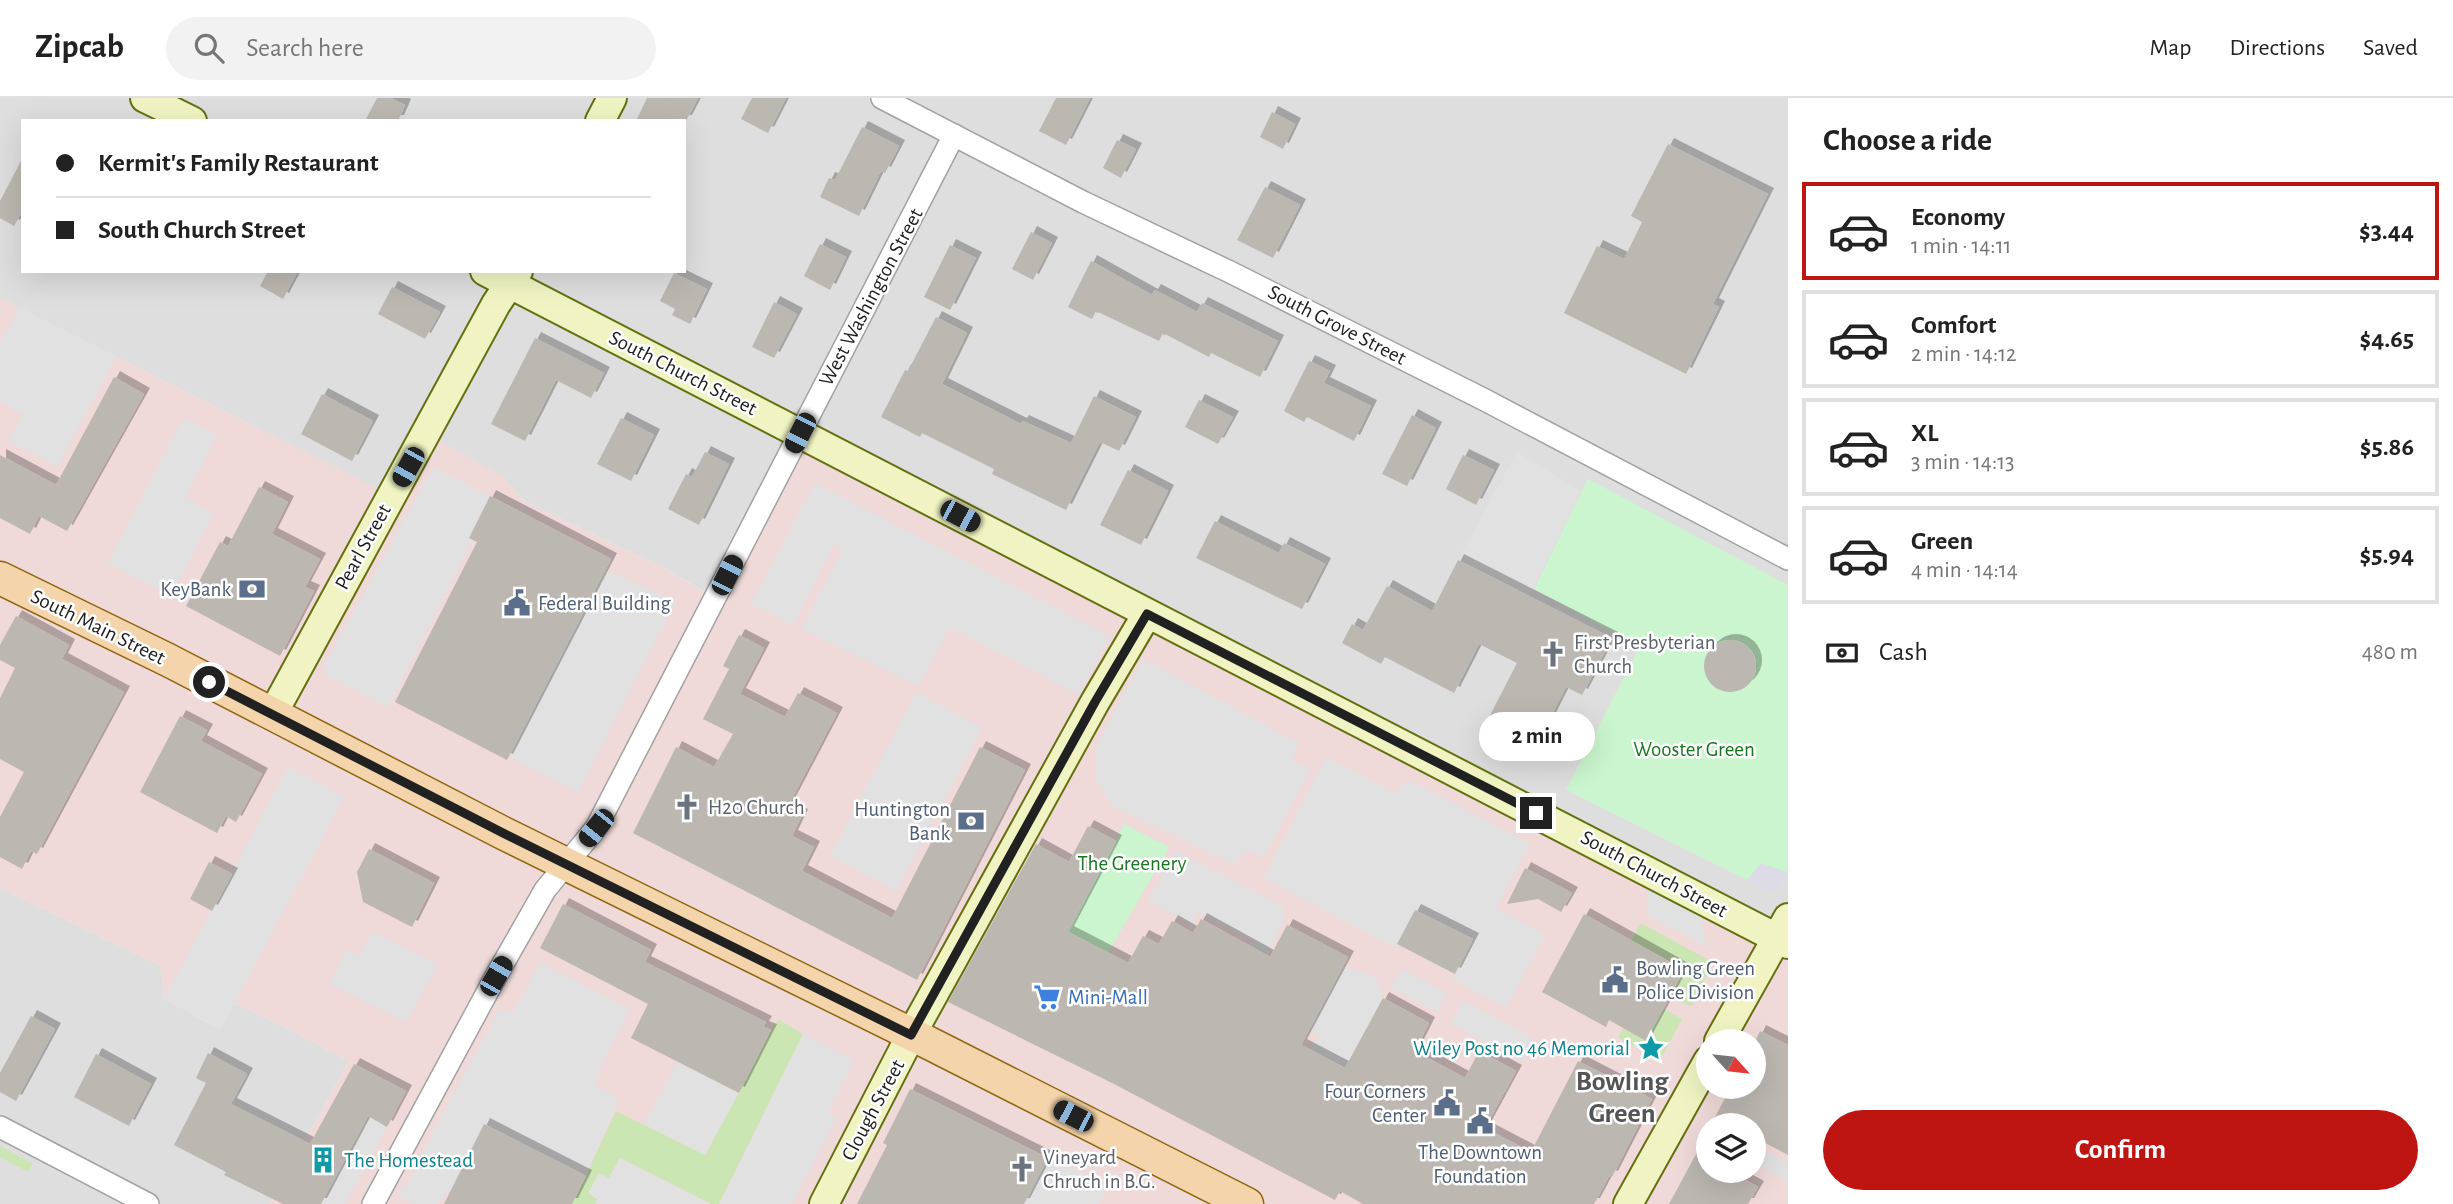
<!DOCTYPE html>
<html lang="en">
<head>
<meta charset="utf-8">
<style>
	body { margin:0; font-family:"Alegreya Sans",sans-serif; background:#f2f2f2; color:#222; height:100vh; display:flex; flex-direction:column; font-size:26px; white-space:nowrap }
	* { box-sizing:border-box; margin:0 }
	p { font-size:23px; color:#767676 }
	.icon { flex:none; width:38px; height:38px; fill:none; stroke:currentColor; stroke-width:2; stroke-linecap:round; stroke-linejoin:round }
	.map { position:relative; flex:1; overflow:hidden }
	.sheet { display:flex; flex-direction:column; background:#fff; width:665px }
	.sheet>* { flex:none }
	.top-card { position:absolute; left:21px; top:21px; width:665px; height:154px; border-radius:0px; box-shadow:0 7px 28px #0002; display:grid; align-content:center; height:154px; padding:0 35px; background:#fff }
	.needle { width:46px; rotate:117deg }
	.tools { position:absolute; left:1696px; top:931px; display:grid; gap:14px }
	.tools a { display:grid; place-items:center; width:70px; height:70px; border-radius:50%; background:#fff; box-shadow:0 7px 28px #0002; font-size:35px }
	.end { position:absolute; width:32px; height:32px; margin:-16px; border:9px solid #212121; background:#fff; box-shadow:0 0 0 4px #fff }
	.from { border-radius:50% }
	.bubble { position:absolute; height:49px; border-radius:24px; background:#fff; box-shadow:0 7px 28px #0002; font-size:23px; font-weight:700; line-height:49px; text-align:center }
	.car { position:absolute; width:21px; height:42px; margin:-21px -10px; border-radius:9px; box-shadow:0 0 5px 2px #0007; background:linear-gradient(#222 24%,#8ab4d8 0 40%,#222 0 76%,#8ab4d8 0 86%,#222 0) }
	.top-card b { display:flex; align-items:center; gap:24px; height:66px; font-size:26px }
	.top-card b+b { border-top:2px solid #e0e0e0 }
	.top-card i { width:18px; height:18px; background:#222 }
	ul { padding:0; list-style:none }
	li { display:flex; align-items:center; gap:21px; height:98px; margin:0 14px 10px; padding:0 21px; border:4px solid #e0e0e0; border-radius:0px }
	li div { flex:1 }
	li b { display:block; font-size:26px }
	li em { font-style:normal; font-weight:700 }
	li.active { border-color:#be1513 }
	li>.icon { width:63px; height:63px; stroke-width:1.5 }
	h2 { padding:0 35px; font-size:32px; line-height:84px }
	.pay { display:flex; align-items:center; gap:18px; height:77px; padding:0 35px; font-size:26px }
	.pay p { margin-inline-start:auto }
	.primary-button { display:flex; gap:14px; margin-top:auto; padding:14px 35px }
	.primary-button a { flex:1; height:80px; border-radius:42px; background:#be1513; color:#fff; font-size:28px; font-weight:700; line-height:80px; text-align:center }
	header { display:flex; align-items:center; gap:42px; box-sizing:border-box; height:98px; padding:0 35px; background:#fff; border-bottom:2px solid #e0e0e0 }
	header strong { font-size:33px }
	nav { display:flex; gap:38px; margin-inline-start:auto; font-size:24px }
	.search { width:490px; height:63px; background:#f2f2f2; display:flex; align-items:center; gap:18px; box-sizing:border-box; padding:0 24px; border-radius:38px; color:#767676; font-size:26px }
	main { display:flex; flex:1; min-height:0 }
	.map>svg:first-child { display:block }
</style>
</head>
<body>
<header>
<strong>Zipcab</strong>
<div class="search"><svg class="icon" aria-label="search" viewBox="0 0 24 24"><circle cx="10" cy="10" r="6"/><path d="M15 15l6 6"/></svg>Search here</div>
<nav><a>Map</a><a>Directions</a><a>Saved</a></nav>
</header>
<main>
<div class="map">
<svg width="1788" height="1106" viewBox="0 0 1788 1106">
	<defs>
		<filter id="shadow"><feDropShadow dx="6" dy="-6" stdDeviation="0" flood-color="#0004"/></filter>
	</defs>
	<rect width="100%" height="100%" fill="#f0eee8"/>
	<g fill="#dfdede" fill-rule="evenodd">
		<path d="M0 0H1788V846L715 500 664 470 524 403 502 378 392 398 0 200ZM23 23H684V173H23Z"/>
		<path d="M0 790 161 868 164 901 220 931 234 905 283 928 349 963 270 1106H0Z"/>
	</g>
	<path fill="#efdad9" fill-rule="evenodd" d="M0 200 391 397 426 335 502 378 524 403 664 470 714 500 800 335 1788 846V1106H270L349 963 283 928 234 905 221 931 164 901 161 868 0 790ZM1708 943H1754V989H1708ZM1708 1027H1754V1073H1708Z"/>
	<g fill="#cbe5b3">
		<path d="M1641 825 1712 864 1695 904 1690 908 1670 898 1684 871 1631 842Z"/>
		<path d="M1663 910 1682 921 1661 961 1618 940 1623 930 1646 942Z"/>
		<path d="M779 922 803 936 719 1106H711L620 1060 609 1080 588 1095 598 1102 595 1106H572L616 1013 705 1057 774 927Z"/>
		<path d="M0 1048 32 1065 28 1074 0 1059Z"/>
	</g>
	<g fill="#caf5ce">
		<path d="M1588 381 1788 487V772L1775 796 1566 692 1640 548 1534 491Z"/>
		<path d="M1124 726 1169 749 1108 855 1088 844 1079 862 1059 852Z"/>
	</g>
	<g fill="#e1e1e1">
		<path d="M19 209 116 258 58 368 8 343 23 316 0 304V245Z"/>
		<path d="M183 320 217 337 185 400 214 415 171 498 108 465Z"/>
		<path d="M1517 354 1581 393 1529 498 1458 462Z"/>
		<path d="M433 369 490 398 469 440 472 442 388 609 326 577V564Z"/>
		<path d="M815 385 1110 538 1079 597 950 529 919 588 801 531 842 452 835 446 793 527 751 506Z"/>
		<path d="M605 472 676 503 578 694 508 659Z"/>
		<path d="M1143 561 1299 645 1292 662 1310 672 1264 759 1248 753 1242 756 1235 767 1113 708 1096 682 1095 657 1099 642Z"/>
		<path d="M916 594 982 630 896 793 830 758Z"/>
		<path d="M1326 659 1395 695 1408 683 1421 688 1530 746 1496 810 1545 837 1506 910 1451 880 1472 841 1415 812 1397 851 1264 780Z"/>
		<path d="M288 669 344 699 221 931 164 901Z"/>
		<path d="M1176 753 1284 809V821L1218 958 1196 947 1253 843 1198 814 1192 826 1148 803Z"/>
		<path d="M1645 771 1697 798 1706 848 1648 818Z"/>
		<path d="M372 833 438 867 406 924 330 886 346 852 359 858Z"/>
		<path d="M540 864 630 912 603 963 595 988 618 999V1003L586 1078 485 1026 464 1067 472 1106 449 1095 450 1091 438 1106H415L397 1097 408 1086 440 1020 499 912 513 915Z"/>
		<path d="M1343 868 1376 879 1383 900 1345 970 1309 951 1319 938 1309 933Z"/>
		<path d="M1401 871 1447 895 1438 914 1391 890Z"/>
		<path d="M1463 903 1534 940 1523 963 1451 926Z"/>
		<path d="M803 936 854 962 828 1014 837 1020 792 1106H719Z"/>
		<path d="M678 963 739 995 705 1057 644 1026Z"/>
		<path d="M368 1018 387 1029 345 1106H321Z"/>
		<path d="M1754 1047 1785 1063 1788 1083 1754 1065Z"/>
		<path d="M620 1060 711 1106H595L597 1101 588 1095 599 1075 609 1080Z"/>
		<path d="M1048 1060 1108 1087 1099 1106H1024Z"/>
	</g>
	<path fill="#dddce6" d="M1761 765 1787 774 1775 796 1746 783Z"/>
	<g fill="#bdb7b1" filter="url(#shadow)">
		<path d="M377 0H391L405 7 398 23H365Z"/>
		<path d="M647 0H698L686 23H636Z"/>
		<path d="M752 0H786L768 35 741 21Z"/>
		<path d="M1056 0H1090L1066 47 1039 33Z"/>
		<path d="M1272 14 1295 26 1283 51 1260 39Z"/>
		<path d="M862 29 899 48 885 75 881 73 859 118 820 99 829 80 835 82Z"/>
		<path d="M1117 42 1136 51 1121 80 1103 70Z"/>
		<path d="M1668 46 1768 96 1713 206 1719 209 1686 276 1564 215 1597 148 1624 161 1642 124 1631 118Z"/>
		<path d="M23 59V112L14 128 0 120V103Z"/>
		<path d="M1265 89 1300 107 1273 160 1237 142Z"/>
		<path d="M1031 134 1052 145 1033 182 1012 171Z"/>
		<path d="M820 146 846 159 830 192 804 178Z"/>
		<path d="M950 147 976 160 950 212 924 199Z"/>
		<path d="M1091 163 1152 197 1155 192 1197 214 1202 205 1278 243 1260 279 1211 255 1209 259 1163 235 1159 243 1096 213 1092 221 1068 209Z"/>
		<path d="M268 173H298L283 201 260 188Z"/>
		<path d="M674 175 707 191 690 226 672 217 675 211 660 203Z"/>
		<path d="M392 189 440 214 425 241 378 216Z"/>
		<path d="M774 204 797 216 774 260 752 249Z"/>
		<path d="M936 219 967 235 942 286 1021 326 1023 323 1071 345 1094 298 1136 319 1119 353 1100 344 1066 412 992 376 994 371 922 335 920 339 881 319 905 272 908 273Z"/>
		<path d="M535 240 604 275 591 300 556 282 525 343 491 326Z"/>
		<path d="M1309 263 1330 273 1324 285 1371 308 1354 343 1307 319 1304 324 1284 313Z"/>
		<path d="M114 279 144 296 67 433 39 418 30 436 0 420V357L56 387Z"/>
		<path d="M322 296 373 323 352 363 301 336Z"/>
		<path d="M1199 302 1233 319 1218 346 1185 329Z"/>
		<path d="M1412 317 1436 330 1407 388 1382 376Z"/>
		<path d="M621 320 654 337 631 383 597 366Z"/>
		<path d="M705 354 729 366 699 427 668 411 686 376 692 379Z"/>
		<path d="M1463 357 1494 372 1476 407 1446 391Z"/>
		<path d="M1128 372 1168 393 1141 447 1100 427Z"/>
		<path d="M259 389 288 404 272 436 320 461 305 489 314 493 280 558 186 508 220 444 228 448Z"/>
		<path d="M490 398 611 461 507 662 395 604 477 444 469 440Z"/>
		<path d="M1215 423 1279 455 1284 445 1325 466 1302 511 1196 460Z"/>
		<path d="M1458 462 1612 540 1582 597 1566 589 1534 652 1485 627 1517 565 1479 546 1454 595 1385 559 1381 566 1342 545 1352 526 1363 532 1387 488 1432 513Z"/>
		<path d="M16 518 69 547 62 561 124 594 37 756 31 753 22 771 0 759V719L24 674 0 661V600L15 570 0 562V547Z"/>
		<path d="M739 537 764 550 740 596 785 619 798 595 837 615 787 710 802 717 792 738 814 749 802 773 892 820 980 649 1025 672 917 882 633 735 676 649 714 669 733 636 703 621 729 571 723 568Z"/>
		<circle cx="1730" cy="568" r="26"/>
		<path d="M180 618 207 632 201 643 262 676 236 724 226 718 217 735 140 694Z"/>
		<path d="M1088 728 1116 743 1068 834 1128 865 1143 838 1159 846 1172 823 1193 835 1201 821 1270 859 1287 827 1348 859 1301 947 1345 970 1383 900 1429 925 1415 953 1465 980 1479 953 1516 973 1485 1030 1531 1054 1578 963 1652 1001 1612 1079 1609 1078 1594 1106H1363L1340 1093 1335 1102 1112 985 948 904 1036 746 1069 764Z"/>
		<path d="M369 751 434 785 412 829 363 804 357 774Z"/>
		<path d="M209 764 232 776 212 813 190 801Z"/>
		<path d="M1525 770 1572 795 1561 814 1538 801 1507 806Z"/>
		<path d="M563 806 651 852 645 864 766 924 763 929 771 932 739 995 631 940 648 906 540 850Z"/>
		<path d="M1415 812 1473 841 1455 876 1397 846Z"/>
		<path d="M1584 816 1684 872 1646 943 1609 922 1606 929 1542 894Z"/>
		<path d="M31 918 55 931 16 1003 0 994V975Z"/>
		<path d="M1760 933 1788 947V1057L1754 1039V1027H1731L1715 1019 1731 989H1754V946Z"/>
		<path d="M208 955 247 976 231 1006 310 1046 354 966 406 993 387 1029 368 1018 321 1106H283L224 1077 226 1074 174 1047 206 985 196 980Z"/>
		<path d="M96 956 151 986 129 1028 74 999Z"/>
		<path d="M910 991 1048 1060 1024 1106H857L887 1047 883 1045Z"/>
		<path d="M484 1026 586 1078 572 1106H444Z"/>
		<path d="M1708 1034V1073H1729L1758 1089 1748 1106H1669Z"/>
	</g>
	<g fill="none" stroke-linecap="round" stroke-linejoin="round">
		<g stroke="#a2a2a2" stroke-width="24">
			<g id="street">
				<path d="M882 0 1083 104 1230 174 1483 301 1788 461"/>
				<path d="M0 1029 148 1106"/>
				<path d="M373 1106 496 878 545 792 596 730 954 37"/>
			</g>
		</g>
		<g stroke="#647010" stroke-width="32">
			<g id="secondary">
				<path d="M145 0 192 23"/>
				<path d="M600 23 612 0"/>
				<path d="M485 173 1788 846"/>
				<path d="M272 617 496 206 518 173"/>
				<path d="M1719 943 1788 820"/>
				<path d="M824 1106 911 937 1095 604 1147 516"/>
				<path d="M1628 1106 1708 963"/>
			</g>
		</g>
		<g stroke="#8f650f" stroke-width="35">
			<path id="primary" d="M0 480 168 562 503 735 929 945 1247 1106"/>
		</g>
		<use href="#street" stroke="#fff" stroke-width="21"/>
		<use href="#secondary" stroke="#f1f4c2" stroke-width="28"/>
		<use href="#primary" stroke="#f4d4aa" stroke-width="32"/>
	</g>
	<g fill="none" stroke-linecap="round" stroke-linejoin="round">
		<path stroke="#212121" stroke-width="9" d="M209 584 503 735 911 937 1095 604 1147 516 1536 715"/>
	</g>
	<defs>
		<g id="bank-bare" transform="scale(2.1)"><path d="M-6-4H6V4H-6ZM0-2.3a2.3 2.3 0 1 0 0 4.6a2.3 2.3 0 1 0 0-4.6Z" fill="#5c6f8a" stroke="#fff" stroke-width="2.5" paint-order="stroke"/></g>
		<g id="civic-bare" transform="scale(2.1)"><path d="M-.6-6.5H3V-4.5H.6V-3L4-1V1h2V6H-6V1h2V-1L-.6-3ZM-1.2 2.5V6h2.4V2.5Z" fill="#5c6f8a" stroke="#fff" stroke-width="2.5" paint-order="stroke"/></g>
		<g id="church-bare" transform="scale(2.1)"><path d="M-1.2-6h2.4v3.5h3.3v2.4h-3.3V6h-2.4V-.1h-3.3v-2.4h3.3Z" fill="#6b7280" stroke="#fff" stroke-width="2.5" paint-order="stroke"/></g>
		<g id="supermarket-bare" transform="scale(2.1)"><path d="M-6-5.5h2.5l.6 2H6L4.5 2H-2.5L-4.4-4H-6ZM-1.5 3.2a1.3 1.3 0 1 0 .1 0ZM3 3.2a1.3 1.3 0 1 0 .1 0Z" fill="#3f7fe0" stroke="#fff" stroke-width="2.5" paint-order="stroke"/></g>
		<g id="sight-bare" transform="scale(2.1)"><path d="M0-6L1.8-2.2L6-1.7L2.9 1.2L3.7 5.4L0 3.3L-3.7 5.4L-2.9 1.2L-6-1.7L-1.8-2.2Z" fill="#0f9aa8" stroke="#fff" stroke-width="2.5" paint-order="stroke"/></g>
		<g id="building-bare" transform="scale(2.1)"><path d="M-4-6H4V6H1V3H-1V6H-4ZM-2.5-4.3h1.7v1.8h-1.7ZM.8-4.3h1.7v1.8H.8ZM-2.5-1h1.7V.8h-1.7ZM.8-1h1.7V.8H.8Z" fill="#0f9aa8" stroke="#fff" stroke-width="2.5" paint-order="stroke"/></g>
	</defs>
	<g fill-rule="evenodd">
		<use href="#bank-bare" x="252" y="491"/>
		<use href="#civic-bare" x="517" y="505"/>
		<use href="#church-bare" x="1553" y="556"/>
		<use href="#church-bare" x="687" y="709"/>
		<use href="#bank-bare" x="971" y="723"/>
		<use href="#civic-bare" x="1615" y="882"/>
		<use href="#supermarket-bare" x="1047" y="899"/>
		<use href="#sight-bare" x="1651" y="950"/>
		<use href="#civic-bare" x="1447" y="1005"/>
		<use href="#civic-bare" x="1480" y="1023"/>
		<use href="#building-bare" x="323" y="1062"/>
		<use href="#church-bare" x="1022" y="1071"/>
	</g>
	<g text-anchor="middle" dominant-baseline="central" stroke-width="5" stroke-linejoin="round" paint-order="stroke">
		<g font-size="21" fill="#212121" stroke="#fff">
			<text transform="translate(871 199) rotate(-62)">West Washington Street</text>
			<text transform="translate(1337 227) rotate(27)">South Grove Street</text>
			<text transform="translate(683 275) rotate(27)">South Church Street</text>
			<text transform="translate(363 449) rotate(-61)">Pearl Street</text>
			<text transform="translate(98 529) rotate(26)">South Main Street</text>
			<text transform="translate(1654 776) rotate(28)">South Church Street</text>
			<text transform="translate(873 1012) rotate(-62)">Clough Street</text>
		</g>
		<g font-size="21" fill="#4e5e75" stroke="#fff" text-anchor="end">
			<text x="231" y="491">KeyBank</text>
			<text x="538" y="505" text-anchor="start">Federal Building</text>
			<text x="950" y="711">Huntington<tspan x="950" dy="24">Bank</tspan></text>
			<text x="1636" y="870" text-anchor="start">Bowling Green<tspan x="1636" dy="24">Police Division</tspan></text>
			<text x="1426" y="993">Four Corners<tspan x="1426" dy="24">Center</tspan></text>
			<text x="1480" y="1054" text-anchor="middle">The Downtown<tspan x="1480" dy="24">Foundation</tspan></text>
		</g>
		<g font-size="21" fill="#5b616d" stroke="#fff" text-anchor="start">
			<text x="1574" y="544">First Presbyterian<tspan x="1574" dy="24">Church</tspan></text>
			<text x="708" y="709">H20 Church</text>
			<text x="1043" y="1059">Vineyard<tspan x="1043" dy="24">Chruch in B.G.</tspan></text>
		</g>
		<g font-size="21" fill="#17771f" stroke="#fff">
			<text x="1694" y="651">Wooster Green</text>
			<text x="1132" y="765">The Greenery</text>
		</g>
		<g font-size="21" fill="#366cbe" stroke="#fff" text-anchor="start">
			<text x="1068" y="899">Mini-Mall</text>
		</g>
		<g font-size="21" fill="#0d838f" stroke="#fff" text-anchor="end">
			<text x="1630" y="950">Wiley Post no 46 Memorial</text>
			<text x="344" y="1062" text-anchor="start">The Homestead</text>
		</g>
		<g font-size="28" font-weight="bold" fill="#545454" stroke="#fff">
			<text x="1622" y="984">Bowling<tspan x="1622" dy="32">Green</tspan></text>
		</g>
	</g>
</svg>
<div class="tools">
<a><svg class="needle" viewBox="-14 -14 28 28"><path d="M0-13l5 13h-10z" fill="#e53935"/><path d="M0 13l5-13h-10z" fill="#767676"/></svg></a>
<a><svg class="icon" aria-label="layers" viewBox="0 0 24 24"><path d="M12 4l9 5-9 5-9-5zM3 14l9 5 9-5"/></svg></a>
</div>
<i class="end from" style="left:209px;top:584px"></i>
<i class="end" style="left:1536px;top:715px"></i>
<div class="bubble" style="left:1479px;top:614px;width:116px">2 min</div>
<i class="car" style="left:800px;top:335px;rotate:207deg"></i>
<i class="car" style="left:408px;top:369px;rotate:209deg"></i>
<i class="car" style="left:960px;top:418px;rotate:118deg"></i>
<i class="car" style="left:727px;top:477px;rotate:27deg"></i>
<i class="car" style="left:596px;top:730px;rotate:219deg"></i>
<i class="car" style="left:496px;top:878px;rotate:30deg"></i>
<i class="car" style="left:1073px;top:1018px;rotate:297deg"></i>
<div class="top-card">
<b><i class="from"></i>Kermit's Family Restaurant</b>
<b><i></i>South Church Street</b>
</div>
</div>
<section class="sheet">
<h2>Choose a ride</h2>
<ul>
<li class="active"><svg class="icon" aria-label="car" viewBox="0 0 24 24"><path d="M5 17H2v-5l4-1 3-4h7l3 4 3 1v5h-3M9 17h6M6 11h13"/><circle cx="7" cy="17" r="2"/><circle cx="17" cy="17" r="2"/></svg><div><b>Economy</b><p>1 min · 14:11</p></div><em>$3.44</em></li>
<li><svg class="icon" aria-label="car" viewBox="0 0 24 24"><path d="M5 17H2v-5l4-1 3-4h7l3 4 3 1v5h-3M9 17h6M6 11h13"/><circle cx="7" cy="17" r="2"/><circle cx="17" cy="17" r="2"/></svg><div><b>Comfort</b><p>2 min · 14:12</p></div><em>$4.65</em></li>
<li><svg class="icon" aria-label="car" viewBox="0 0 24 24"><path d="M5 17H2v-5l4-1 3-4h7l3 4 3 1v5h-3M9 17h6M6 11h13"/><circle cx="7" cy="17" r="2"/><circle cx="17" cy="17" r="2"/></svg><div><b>XL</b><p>3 min · 14:13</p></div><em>$5.86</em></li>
<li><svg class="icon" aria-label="car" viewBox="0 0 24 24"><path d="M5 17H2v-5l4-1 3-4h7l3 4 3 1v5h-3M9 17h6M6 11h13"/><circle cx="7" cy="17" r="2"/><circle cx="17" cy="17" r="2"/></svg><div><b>Green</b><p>4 min · 14:14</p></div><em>$5.94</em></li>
</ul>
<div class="pay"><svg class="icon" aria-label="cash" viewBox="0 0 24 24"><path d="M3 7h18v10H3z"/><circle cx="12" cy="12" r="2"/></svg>Cash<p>480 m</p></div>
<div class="primary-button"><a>Confirm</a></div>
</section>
</main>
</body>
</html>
